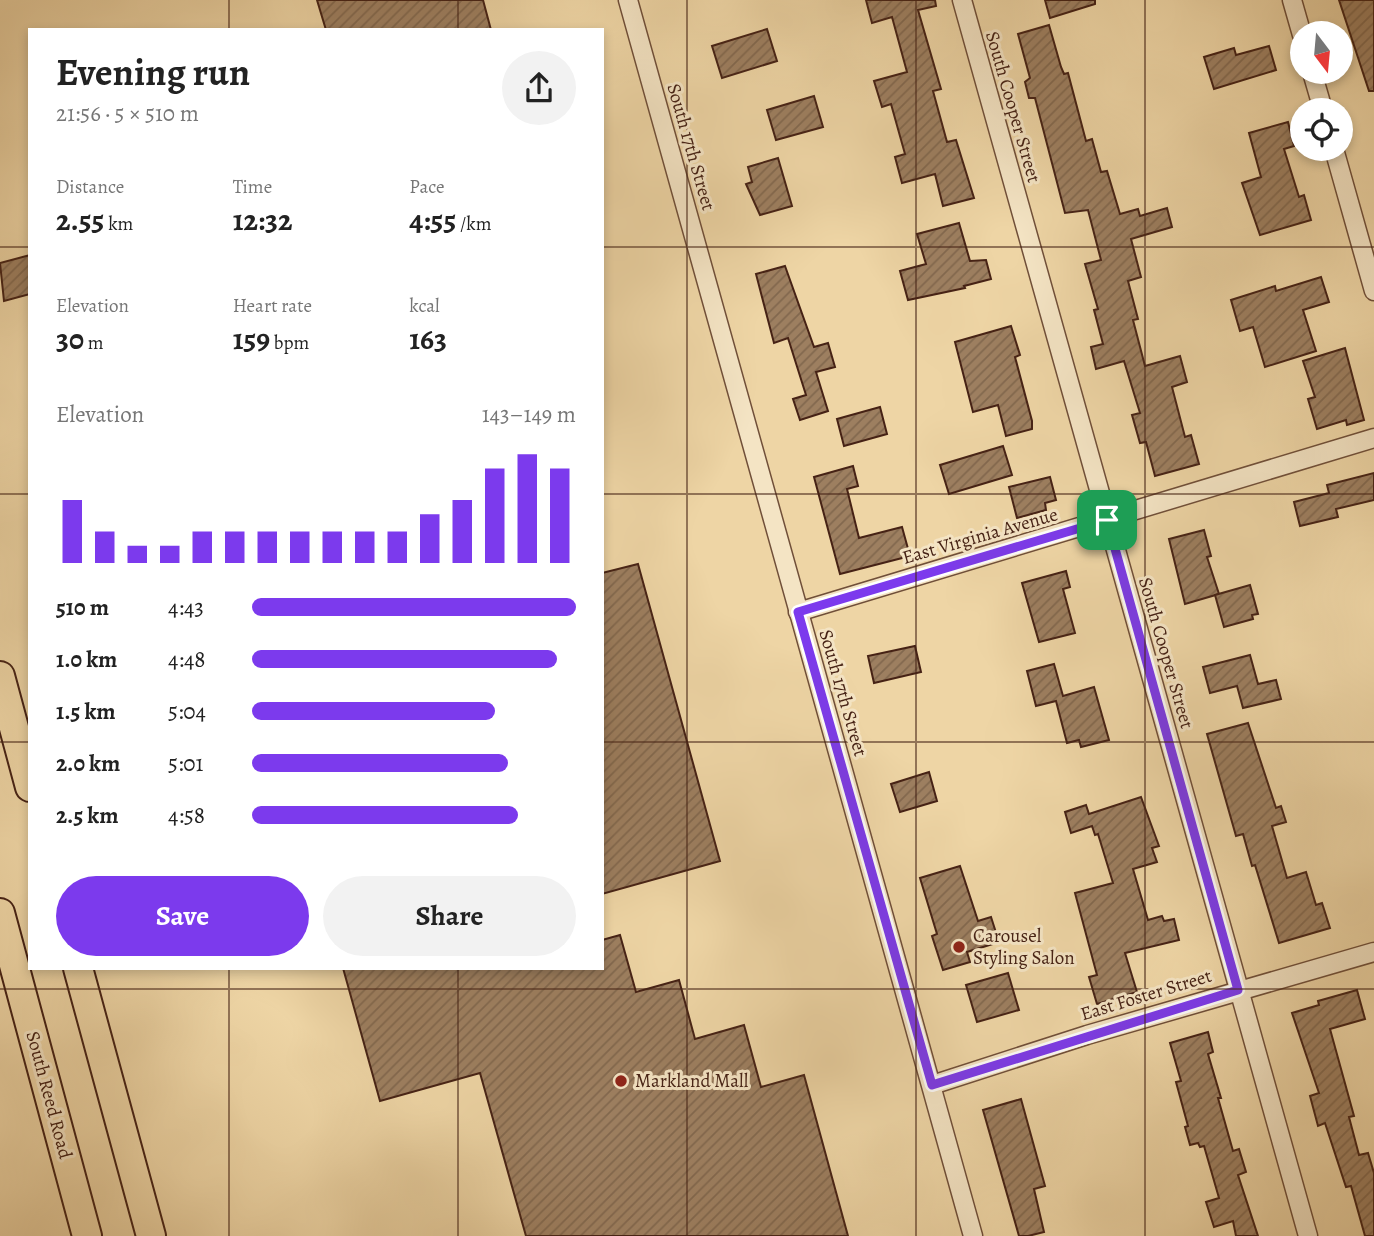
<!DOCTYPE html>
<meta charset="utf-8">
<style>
body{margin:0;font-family:Alegreya,serif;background:#f2f2f2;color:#222;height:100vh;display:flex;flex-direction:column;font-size:26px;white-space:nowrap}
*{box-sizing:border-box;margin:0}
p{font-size:23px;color:#767676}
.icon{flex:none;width:38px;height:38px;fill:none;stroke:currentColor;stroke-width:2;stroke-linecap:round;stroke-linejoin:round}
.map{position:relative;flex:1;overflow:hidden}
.panel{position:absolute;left:28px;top:28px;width:576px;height:942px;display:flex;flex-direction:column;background:#fff;border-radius:0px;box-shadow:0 4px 10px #0003}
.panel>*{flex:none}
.needle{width:46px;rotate:164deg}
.buttons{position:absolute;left:1290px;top:21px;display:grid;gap:14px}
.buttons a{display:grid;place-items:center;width:63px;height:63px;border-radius:50%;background:#fff;box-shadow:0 4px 10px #0003;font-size:35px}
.pin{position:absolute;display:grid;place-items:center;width:60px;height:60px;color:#fff;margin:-30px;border-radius:14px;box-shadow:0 4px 10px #0006}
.round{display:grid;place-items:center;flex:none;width:74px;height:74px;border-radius:37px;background:#f2f2f2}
.head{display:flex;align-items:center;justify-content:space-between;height:119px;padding:0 28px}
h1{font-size:38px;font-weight:700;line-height:52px}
.metrics{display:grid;grid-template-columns:repeat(3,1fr);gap:10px;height:119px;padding:7px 28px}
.metrics div{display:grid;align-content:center}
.metrics b{font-size:30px;font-weight:700}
.metrics small{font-size:19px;font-weight:400}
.metrics p{font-size:19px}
.chart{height:196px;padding:14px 28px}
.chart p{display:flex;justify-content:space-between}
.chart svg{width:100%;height:126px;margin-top:7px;stroke:#7c3aed;stroke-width:6}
.action{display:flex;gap:14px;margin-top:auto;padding:14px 28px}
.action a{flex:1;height:80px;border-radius:42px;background:#7c3aed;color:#fff;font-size:28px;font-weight:700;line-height:80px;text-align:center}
.action a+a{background:#f2f2f2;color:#222}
ul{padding:0 28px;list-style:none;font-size:23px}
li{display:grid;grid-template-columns:112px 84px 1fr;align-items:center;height:52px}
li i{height:18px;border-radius:9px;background:#7c3aed}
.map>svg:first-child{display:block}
.building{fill:url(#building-hatch);stroke:#462215;stroke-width:2}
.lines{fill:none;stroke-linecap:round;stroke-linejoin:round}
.street-casing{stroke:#704f39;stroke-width:21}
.primary-casing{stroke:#462215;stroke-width:32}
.street{stroke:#f4e4c4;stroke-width:18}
.primary{stroke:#eed5a5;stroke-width:28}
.route-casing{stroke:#fff;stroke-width:14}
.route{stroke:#7c3aed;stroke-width:9}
.grid{fill:none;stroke:#462215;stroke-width:2;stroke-opacity:0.55}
.poi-dot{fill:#8f2418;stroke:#f4e4c4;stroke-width:2.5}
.labels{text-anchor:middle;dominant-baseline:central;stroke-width:6;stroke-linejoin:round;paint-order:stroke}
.street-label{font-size:19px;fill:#462215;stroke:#f4e4c4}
.poi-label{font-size:19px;fill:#462215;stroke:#f4e4c4;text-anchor:start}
</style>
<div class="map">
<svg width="1374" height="1236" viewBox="0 0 1374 1236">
<defs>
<pattern id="building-hatch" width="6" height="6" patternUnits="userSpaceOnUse" patternTransform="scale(1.75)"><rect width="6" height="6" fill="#9d7f60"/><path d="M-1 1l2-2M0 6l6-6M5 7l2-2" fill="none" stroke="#82684e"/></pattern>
</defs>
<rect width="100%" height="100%" fill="#eed5a5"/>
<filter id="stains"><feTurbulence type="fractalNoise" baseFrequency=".00286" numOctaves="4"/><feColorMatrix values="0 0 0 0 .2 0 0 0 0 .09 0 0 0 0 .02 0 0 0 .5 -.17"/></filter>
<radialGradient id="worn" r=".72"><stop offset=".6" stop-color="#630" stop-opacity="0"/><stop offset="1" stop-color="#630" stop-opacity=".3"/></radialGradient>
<g class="building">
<path d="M317,0H483L491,30H326Z"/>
<path d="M866,0H935L936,6L918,10L941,89L933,91L947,142L956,140L974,198L943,206L935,174L902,183L895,157L905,154L891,104L882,107L874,81L907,72L892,17L872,23Z"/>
<path d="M1045,0H1095V4L1050,18Z"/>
<path d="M1339,0H1374V91H1369Z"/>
<path d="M1049,25L1061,67L1064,74L1068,73L1086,141L1092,139L1101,172L1107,171L1120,214L1138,209L1140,216L1167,208L1172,227L1131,239L1141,277L1128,281L1138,319L1133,320L1145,366L1180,356L1187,382L1172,387L1185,437L1191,435L1199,464L1155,476L1146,442L1140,443L1132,415L1140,413L1124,361L1096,369L1091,347L1103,344L1094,310L1098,309L1085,264L1101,260L1088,210L1065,213L1035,98H1029L1025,82L1030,78L1018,34Z"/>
<path d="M767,29L777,61L722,78L712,46Z"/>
<path d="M1269,46L1276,70L1214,89L1204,57L1234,48L1236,55Z"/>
<path d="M814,96L823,127L776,140L767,110Z"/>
<path d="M1288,122L1294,146L1284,149L1299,197L1304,195L1311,220L1260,235L1242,183L1261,177L1249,133Z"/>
<path d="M778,158L792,206L760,215L746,184L752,182L748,167Z"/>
<path d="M959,223L970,261L986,260L991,279L964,286L965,288L908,300L900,271L926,264L917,234Z"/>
<path d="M30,255V294L4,301L0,263Z"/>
<path d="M785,266L814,347L828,343L835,367L816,372L828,411L800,420L793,399L806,395L788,338L774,343L756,274Z"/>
<path d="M1321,277L1329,302L1303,310L1316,351L1265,367L1253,327L1240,331L1231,300L1275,286L1276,291Z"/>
<path d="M1011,326L1020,355L1015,357L1032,421V429L1006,436L998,405L973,412L955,342Z"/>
<path d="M1345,348L1364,420L1347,425L1346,420L1317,429L1308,399L1315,397L1303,361Z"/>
<path d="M880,407L887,434L844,446L837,419Z"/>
<path d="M1003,446L1012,475L949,494L940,465Z"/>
<path d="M853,466L858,486L847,489L859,538L902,527L910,556L840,574L814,477Z"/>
<path d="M1374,473V500L1336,509L1338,517L1300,526L1294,502L1329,493L1327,485Z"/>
<path d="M1050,477L1056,500L1045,503L1046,510L1017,518L1009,487Z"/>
<path d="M1204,530L1211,556L1207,557L1219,594L1185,604L1169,539Z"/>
<path d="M638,564L720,861L602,894V573Z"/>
<path d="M1066,571L1070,587L1063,589L1075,633L1039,642L1022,583Z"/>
<path d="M1250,585L1258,614L1252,615L1253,619L1224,627L1215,595Z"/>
<path d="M915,646L921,672L874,683L868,656Z"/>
<path d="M1250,655L1258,684L1276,680L1281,699L1243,708L1237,686L1210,693L1203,667Z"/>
<path d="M1054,664L1063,696L1094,687L1109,740L1081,747L1079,740L1067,743L1056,701L1036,706L1027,671Z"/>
<path d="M1248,723L1276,808L1281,806L1286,822L1272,826L1287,878L1306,872L1316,905L1322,903L1330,928L1279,943L1255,865L1252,866L1243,834L1236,836L1207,734Z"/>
<path d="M929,772L937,801L900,812L891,784Z"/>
<path d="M1141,797L1159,846L1152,848L1157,862L1133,869L1148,920L1162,916L1164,921L1174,919L1179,940L1125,953L1137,992L1097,1004L1089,977L1097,975L1075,893L1113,883L1098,834L1095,835L1092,826L1071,833L1065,812L1086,805L1089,814Z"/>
<path d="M960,866L978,921L991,917L999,942L967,952L970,962L943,970L932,936L937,934L920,878Z"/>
<path d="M620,935L636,992L679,980L695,1039L744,1025L761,1087L804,1075L848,1236H526L480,1073L380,1101L343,968H602V940Z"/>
<path d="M1008,973L1019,1010L977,1022L966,985Z"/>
<path d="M1357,990L1365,1019L1330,1029L1354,1116L1349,1117L1359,1155L1368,1153L1374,1173V1236H1365L1351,1186L1346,1187L1325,1123L1318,1126L1310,1096L1319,1093L1292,1013L1319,1005L1318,1001Z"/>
<path d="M1208,1032L1213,1052L1208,1054L1221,1098H1218L1233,1151L1239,1149L1246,1172L1238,1175L1258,1236H1236L1233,1221L1214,1227L1206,1202L1219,1198L1204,1146L1200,1147L1198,1143L1190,1145L1185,1127L1188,1126L1176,1082L1181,1081L1170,1043Z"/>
<path d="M1021,1099L1045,1186L1034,1189L1044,1232L1028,1236H1019L983,1110Z"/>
</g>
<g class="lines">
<g class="street-casing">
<g id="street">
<path d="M628,0L973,1236"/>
<path d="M962,0L1308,1236"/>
<path d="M1292,0L1302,35"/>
<path d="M1312,72L1323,110"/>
<path d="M1334,149L1374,291"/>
<path d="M798,612L1374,438"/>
<path d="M932,1085L1087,1035L1374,952"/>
</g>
</g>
<g class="primary-casing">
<g id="primary">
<path d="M0,676L30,787"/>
<path d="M0,913L87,1236"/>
<path d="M78,968L151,1236"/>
</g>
</g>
<use href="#street" class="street"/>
<use href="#primary" class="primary"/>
</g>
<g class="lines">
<g class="route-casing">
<path id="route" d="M1107,520L1238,990L932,1085L798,612Z"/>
</g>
<use href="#route" class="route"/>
</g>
<path class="grid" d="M229,0V30M458,0V30M687,0V1236M916,0V1236M1145,0V1236M0,247H30M602,247H1374M0,494H30M602,494H1374M0,742H30M602,742H1374M229,968V1236M458,968V1236M0,989H1374"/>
<g class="poi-dot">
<circle cx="959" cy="947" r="7"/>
<circle cx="621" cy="1081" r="7"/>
</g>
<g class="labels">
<g class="street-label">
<text transform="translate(1013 107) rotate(74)">South Cooper Street</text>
<text transform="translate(691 147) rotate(74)">South 17th Street</text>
<text transform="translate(980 536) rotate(-16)">East Virginia Avenue</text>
<text transform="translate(1166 653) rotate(74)">South Cooper Street</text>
<text transform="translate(843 693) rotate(74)">South 17th Street</text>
<text transform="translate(1146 995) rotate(-17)">East Foster Street</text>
<text transform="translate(49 1095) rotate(75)">South Reed Road</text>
</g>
<g class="poi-label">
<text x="973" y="936">Carousel<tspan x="973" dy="22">Styling Salon</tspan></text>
<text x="635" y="1081">Markland Mall</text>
</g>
</g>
<rect width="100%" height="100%" filter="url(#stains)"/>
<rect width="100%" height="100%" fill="url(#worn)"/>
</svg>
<div class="buttons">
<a><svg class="needle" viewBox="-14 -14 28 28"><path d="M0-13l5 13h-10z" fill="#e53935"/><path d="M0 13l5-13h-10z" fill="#767676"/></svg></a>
<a><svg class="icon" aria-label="locate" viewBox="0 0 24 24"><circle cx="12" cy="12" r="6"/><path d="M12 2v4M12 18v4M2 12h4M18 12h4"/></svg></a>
</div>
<div class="pin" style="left:1107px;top:520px;background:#1e9e55"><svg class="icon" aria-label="arrive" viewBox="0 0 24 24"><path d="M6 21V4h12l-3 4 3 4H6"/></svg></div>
<section class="panel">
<div class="head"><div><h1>Evening run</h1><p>21:56 · 5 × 510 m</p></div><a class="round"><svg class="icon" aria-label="share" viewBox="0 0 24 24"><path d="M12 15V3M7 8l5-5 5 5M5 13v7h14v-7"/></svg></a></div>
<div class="metrics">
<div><p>Distance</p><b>2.55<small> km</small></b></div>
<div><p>Time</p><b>12:32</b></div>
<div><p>Pace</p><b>4:55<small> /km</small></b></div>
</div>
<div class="metrics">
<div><p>Elevation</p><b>30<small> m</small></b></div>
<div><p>Heart rate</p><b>159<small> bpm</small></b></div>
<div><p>kcal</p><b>163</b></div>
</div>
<div class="chart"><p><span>Elevation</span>143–149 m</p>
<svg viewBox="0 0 160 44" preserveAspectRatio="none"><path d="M5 44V22M15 44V33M25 44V38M35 44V38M45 44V33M55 44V33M65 44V33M75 44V33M85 44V33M95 44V33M105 44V33M115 44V27M125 44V22M135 44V11M145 44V6M155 44V11"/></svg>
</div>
<ul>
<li><b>510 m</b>4:43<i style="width:100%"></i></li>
<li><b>1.0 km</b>4:48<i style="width:94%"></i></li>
<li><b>1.5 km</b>5:04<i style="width:75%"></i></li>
<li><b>2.0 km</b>5:01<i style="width:79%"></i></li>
<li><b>2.5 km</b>4:58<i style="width:82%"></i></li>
</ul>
<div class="action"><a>Save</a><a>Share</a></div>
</section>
</div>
